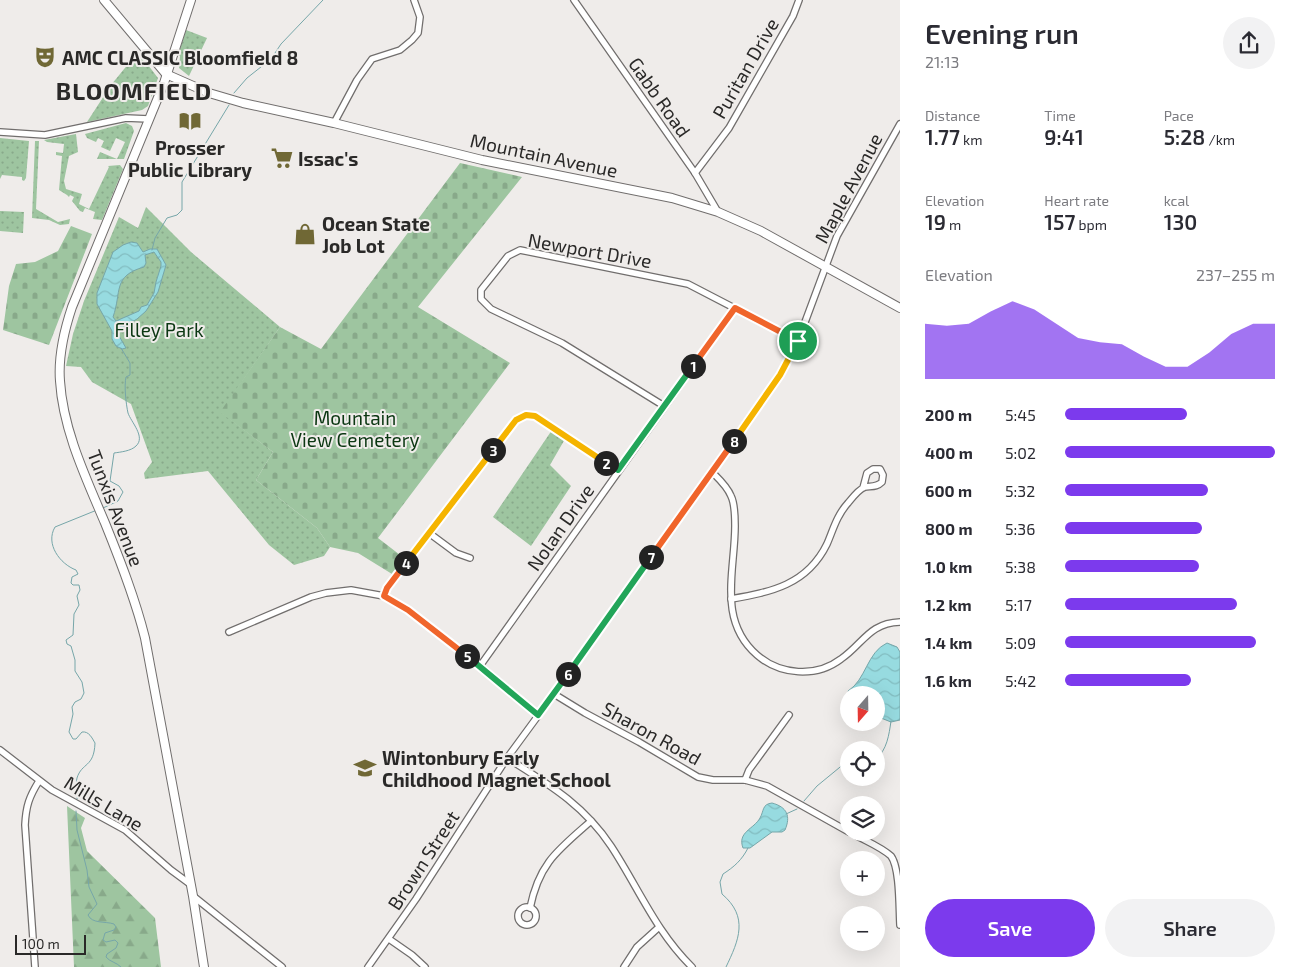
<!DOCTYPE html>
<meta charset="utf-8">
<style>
body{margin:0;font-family:"Exo 2",sans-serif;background:#f2f2f3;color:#2b2b33;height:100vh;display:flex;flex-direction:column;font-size:19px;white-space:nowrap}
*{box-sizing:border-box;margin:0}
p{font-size:16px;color:#7c7c81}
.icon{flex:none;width:28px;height:28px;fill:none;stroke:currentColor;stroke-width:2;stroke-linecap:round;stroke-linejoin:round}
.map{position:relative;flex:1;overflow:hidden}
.sheet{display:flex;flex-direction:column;background:#fff;width:400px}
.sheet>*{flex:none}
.needle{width:32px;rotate:200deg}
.buttons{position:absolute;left:840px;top:686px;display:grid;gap:10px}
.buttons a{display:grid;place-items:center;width:45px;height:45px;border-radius:50%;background:#fff;box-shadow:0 5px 20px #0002;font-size:25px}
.scale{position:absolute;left:15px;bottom:12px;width:71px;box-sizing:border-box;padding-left:5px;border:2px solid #2a2928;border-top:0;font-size:14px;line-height:18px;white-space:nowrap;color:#2a2928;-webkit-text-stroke:4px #efecea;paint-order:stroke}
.pin{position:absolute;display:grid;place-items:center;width:42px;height:42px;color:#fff;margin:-21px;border:2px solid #fff;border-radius:50%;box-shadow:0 1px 5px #0007}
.km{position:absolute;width:25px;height:25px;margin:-12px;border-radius:50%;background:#222;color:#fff;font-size:14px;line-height:25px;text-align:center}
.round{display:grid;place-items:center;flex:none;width:52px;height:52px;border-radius:26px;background:#f2f2f3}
.head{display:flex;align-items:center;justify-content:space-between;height:85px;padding:0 25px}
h1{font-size:28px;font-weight:600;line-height:38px}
.figures{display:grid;grid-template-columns:repeat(3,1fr);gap:8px;height:85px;padding:5px 25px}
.figures div{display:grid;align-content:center}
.figures b{font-size:21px;font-weight:600}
.figures small{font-size:14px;font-weight:400}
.figures p{font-size:14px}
.chart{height:140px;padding:10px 25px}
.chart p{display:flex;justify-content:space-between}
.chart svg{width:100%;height:90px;margin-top:5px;fill:#7c3aed;opacity:.7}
.cta{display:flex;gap:10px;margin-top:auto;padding:10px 25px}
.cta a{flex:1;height:58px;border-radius:30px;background:#7c3aed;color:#fff;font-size:20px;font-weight:600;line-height:58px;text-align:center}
.cta a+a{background:#f2f2f3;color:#2b2b33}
ul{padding:0 25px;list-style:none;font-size:16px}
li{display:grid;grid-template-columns:80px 60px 1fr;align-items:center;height:38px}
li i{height:12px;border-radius:6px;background:#7c3aed}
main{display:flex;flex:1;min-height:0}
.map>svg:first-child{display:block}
.grass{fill:url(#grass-dots)}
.forest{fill:url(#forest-firs)}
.cemetery{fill:url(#cemetery-stones)}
.water{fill:url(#water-waves);stroke:#76a6a9;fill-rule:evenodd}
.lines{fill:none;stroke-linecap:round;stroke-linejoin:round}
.stream{stroke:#76a6a9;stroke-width:1}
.minor-casing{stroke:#716e6d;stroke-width:8}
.major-casing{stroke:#716e6d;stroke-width:10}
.minor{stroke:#fff;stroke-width:5.5}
.major{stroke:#fff;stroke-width:8}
.split-1-casing{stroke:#fff;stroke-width:10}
.split-2-casing{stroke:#fff;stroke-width:10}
.split-3-casing{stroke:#fff;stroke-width:10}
.split-4-casing{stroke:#fff;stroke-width:10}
.split-5-casing{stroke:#fff;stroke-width:10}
.split-6-casing{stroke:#fff;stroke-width:10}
.split-7-casing{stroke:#fff;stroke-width:10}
.split-8-casing{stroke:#fff;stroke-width:10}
.split-9-casing{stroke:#fff;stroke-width:10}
.split-1{stroke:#f0652b;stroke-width:6}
.split-2{stroke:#22a559;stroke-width:6}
.split-3{stroke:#f5b400;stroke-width:6}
.split-4{stroke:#f5b400;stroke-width:6}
.split-5{stroke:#f0652b;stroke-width:6}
.split-6{stroke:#22a559;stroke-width:6}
.split-7{stroke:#22a559;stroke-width:6}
.split-8{stroke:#f0652b;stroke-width:6}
.split-9{stroke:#f5b400;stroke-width:6}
.labels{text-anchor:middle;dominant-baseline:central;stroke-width:4;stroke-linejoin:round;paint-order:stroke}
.poi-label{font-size:19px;font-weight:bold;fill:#2a2928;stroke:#efecea;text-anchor:start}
.street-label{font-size:19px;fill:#2a2928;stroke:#efecea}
.park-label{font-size:19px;fill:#0b3712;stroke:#efecea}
.district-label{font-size:24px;font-weight:bold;letter-spacing:1px;fill:#2a2928;stroke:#efecea}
</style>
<main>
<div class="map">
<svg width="900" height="967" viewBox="0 0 900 967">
<defs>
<pattern id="grass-dots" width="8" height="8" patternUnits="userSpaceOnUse" patternTransform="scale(1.25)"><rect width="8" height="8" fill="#9ec5a0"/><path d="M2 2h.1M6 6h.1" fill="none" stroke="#88a98a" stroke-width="1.8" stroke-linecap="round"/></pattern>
<pattern id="forest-firs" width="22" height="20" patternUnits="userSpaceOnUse" patternTransform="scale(1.25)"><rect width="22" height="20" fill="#9ec5a0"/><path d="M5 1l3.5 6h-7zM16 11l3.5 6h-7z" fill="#88a98a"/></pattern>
<pattern id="cemetery-stones" width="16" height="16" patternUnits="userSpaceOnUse" patternTransform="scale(1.25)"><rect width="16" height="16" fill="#9ec5a0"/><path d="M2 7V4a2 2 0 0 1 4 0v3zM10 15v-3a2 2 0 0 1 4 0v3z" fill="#88a98a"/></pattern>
<pattern id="water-waves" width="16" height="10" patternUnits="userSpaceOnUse" patternTransform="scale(1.25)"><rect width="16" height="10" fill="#97dbe0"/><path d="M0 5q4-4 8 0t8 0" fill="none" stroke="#82bcc0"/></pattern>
</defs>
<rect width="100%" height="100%" fill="#efecea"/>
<g class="grass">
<path d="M186,30L207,38L189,76L179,68L180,56L178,55Z"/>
<path d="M138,52L158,78L148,106L142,110L87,122L111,85Z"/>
<path d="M126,123L132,126L134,131L124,159H97L100,152L117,159L125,142L116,138L110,151L101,147L104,141L98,138L96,142L87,138L85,134Z"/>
<path d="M76,134L78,152L69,156L64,181L66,189L82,194L79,204L89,209L109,167L108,166L120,165L123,169L102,220L93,219L95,212L85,208L83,212L80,211L72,201L74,197L70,195L69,197L67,195L59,190L62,156L56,155V152L63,153L64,144L47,142L44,140Z"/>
<path d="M0,138L29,141L26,178L24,181L22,180V177L2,175L0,179Z"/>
<path d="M35,141H39L36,209L58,222L70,219L69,224L60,225L49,220L32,218Z"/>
<path d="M146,207L191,252L280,327L221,412L273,452L256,480L317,528L330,547L324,556L294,565L269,545L208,471L145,479L144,473L152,462L131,404L92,382L81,367L66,366L73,334L84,301L119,217L138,228Z"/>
<path d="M0,211L24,212L23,233L0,231Z"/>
<path d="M552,430L565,439L550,465L571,486L531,546L493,517Z"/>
</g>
<path class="forest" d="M67,806L85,818L81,828L87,851L155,918L161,967H74Z"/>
<g class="cemetery">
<path d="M460,163L522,177L418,307L510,363L378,538L404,558L392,574L358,553L330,547L317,528L256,480L273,452L220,412L280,327L321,349Z"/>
<path d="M71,226L92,234L49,345L3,330L9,286L16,264L35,262L58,251Z"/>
</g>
<g class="water">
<path d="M131,242L137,243L143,252L150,249H157L166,265L158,292L146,311L137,319L118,330L119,336L126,348L122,349L116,346L112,339V331L97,304V293L113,252L123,245ZM154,252L161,262V266L156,282L154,293L147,305L141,307L139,311L116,321L113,317C122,292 112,276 144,267L146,263L145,255Z"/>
<path d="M887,643L897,647L900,652V720L891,722L876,716V695H850L848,691C866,680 867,652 887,643Z"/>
<path d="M772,803C787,807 791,816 785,830L782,832H772L750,848H743C737,832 754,829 760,818C764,811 762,804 772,803Z"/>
</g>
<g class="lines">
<g class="stream">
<path d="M234,93L247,78L271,59L281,44L323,0"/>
<path d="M152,250L155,238L167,218L177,215L182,210V182L229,105"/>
<path d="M103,508L118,501L123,492L119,486L110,481L114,453C121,452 131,451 136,446C146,437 131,422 128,413C126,404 124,386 126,377L130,375V363L121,348"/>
<path d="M876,759C887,750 889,735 891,721"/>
<path d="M77,799C79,792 75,785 77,778C82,762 94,768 95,743C92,738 89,731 82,732L76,739H73L69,732L73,714L72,707L75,702L81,699L84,693L82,682L75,671V660L71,646L67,644L66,640L73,635L74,614L79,605L77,596L80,590L79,585H73L71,583L72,577L78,574L76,570C60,564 45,544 55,527L97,510"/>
<path d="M804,801L817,786L845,763L849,764"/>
<path d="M76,811L77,830L87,870L89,887L97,904L88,915C92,924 105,921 114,924L116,927L114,930L105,933L103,940L106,942L115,940L118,943L116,948L107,954L106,957C110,962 116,962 121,967"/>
<path d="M786,814L797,809"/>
<path d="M726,967C739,940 749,917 722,894L720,882L723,874C734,867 742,860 748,848"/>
</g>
<g class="minor-casing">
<g id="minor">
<path d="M574,0L695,173L718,212"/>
<path d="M334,123L357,80L372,59L400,50L412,40L418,33L420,17L414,0"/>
<path d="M0,132L45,135L126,118L149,119"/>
<path d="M695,173L729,128L793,16L799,0"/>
<path d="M664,406L562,343L491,309L481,299V290L508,256L520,250L688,284L798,341"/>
<path d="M712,472C719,479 727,486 731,496C735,504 735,516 735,526C735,571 717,620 757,655C780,675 816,678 841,659C863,644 869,623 900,622"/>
<path d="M429,533L456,553L470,558"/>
<path d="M384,596L387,589L404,565L516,420L526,415L535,416L618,471"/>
<path d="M731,599C771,592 807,585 827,544C833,530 837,515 848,503C852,498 859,489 865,487C872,486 877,487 882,482L883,475L880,469H873L867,473L863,488"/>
<path d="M229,632L311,597L326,593L351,590L384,596L408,610L480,666L538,715"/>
<path d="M480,666L735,308"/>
<path d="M554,694L585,713L639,742L698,777L713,780H745L767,786L849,832"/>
<path d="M0,750L52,790L125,830L171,870L190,884"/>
<path d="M507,758C548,784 583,804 611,846C638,887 656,932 692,967"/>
<path d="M745,780L749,770L789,715"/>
<path d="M850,832C863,840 880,846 891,856C900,868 899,908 900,925"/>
<path d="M193,896L282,967"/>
<circle cx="527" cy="916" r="9"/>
<path d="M530,908C539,863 558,850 591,821"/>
<path d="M389,939L412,955L425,967"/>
<path d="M35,967L25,825C26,806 29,797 39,781"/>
<path d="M368,967L416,899L507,758L554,694L780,375L798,341L837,236L900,124"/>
<path d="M624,967L637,947L658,928"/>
</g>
</g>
<g class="major-casing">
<g id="major">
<path d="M104,0L166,74L209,93L243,103L334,123L482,160L672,198L718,212L761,231L900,308"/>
<path d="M191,0L164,83L72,307C64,331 58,356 60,381C63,430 86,478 105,523C120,560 135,598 145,638L193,896L204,967"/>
</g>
</g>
<use href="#minor" class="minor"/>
<use href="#major" class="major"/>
</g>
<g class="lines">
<g class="split-1-casing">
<path id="split-1" d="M693,366L735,308L798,341"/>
</g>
<g class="split-2-casing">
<path id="split-2" d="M606,463L618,470L693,366"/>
</g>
<g class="split-3-casing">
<path id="split-3" d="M493,450L516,420L526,415L535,416L606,463"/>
</g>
<g class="split-4-casing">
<path id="split-4" d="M406,563L493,450"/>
</g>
<g class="split-5-casing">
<path id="split-5" d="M406,563L387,588L384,596L408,610L467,656"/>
</g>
<g class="split-6-casing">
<path id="split-6" d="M467,656L538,715L568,674"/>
</g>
<g class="split-7-casing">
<path id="split-7" d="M568,674L651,557"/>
</g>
<g class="split-8-casing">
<path id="split-8" d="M651,557L734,441"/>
</g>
<g class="split-9-casing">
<path id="split-9" d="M734,441L780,375L798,341"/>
</g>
<use href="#split-1" class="split-1"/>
<use href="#split-2" class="split-2"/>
<use href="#split-3" class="split-3"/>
<use href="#split-4" class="split-4"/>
<use href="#split-5" class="split-5"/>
<use href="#split-6" class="split-6"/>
<use href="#split-7" class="split-7"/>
<use href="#split-8" class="split-8"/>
<use href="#split-9" class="split-9"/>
</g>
<defs>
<g id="theatre-bare" transform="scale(1.725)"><path d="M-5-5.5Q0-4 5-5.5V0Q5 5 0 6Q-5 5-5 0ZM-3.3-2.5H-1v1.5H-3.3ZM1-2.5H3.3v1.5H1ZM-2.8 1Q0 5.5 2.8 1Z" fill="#706835" stroke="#efecea" stroke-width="2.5" paint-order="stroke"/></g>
<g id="library-bare" transform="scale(1.725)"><path d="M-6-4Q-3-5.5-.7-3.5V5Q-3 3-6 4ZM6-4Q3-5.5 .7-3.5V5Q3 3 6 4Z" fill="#706835" stroke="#efecea" stroke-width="2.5" paint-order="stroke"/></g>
<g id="supermarket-bare" transform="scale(1.725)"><path d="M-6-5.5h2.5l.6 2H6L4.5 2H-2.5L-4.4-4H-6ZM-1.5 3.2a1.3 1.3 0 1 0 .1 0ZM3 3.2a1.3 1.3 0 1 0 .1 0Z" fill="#706835" stroke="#efecea" stroke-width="2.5" paint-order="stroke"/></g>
<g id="shop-bare" transform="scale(1.725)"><path d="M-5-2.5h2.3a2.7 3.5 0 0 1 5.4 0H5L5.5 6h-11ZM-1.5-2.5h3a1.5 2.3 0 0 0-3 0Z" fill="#706835" stroke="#efecea" stroke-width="2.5" paint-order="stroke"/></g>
<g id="school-bare" transform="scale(1.725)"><path d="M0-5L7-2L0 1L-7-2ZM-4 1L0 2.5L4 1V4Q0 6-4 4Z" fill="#706835" stroke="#efecea" stroke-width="2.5" paint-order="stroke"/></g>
</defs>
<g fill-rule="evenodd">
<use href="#theatre-bare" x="45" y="57"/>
<use href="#library-bare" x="190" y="121"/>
<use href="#supermarket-bare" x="282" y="158"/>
<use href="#shop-bare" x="305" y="234"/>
<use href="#school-bare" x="365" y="768"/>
</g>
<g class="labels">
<g class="poi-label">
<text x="62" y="57">AMC CLASSIC Bloomfield 8</text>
<text x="190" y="147" text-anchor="middle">Prosser<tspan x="190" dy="22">Public Library</tspan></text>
<text x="298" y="158">Issac's</text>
<text x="322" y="223">Ocean State<tspan x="322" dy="22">Job Lot</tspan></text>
<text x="382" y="757">Wintonbury Early<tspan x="382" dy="22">Childhood Magnet School</tspan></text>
</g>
<g class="street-label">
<text transform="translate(745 68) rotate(-60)">Puritan Drive</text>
<text transform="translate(660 97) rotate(55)">Gabb Road</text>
<text transform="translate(544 155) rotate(12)">Mountain Avenue</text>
<text transform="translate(848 188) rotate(-62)">Maple Avenue</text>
<text transform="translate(590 250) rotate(10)">Newport Drive</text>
<text transform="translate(116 508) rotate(69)">Tunxis Avenue</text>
<text transform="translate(560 527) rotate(-55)">Nolan Drive</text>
<text transform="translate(652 733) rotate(29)">Sharon Road</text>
<text transform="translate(104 803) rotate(31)">Mills Lane</text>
<text transform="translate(423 860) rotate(-57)">Brown Street</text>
</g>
<g class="park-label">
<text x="159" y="329">Filley Park</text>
<text x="355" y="417">Mountain<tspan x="355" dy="22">View Cemetery</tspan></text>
</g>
<g class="district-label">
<text x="134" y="90">BLOOMFIELD</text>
</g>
</g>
</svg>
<div class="buttons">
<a><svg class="needle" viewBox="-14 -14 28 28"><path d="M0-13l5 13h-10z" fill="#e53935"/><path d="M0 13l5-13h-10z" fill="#7c7c81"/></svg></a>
<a><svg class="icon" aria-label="locate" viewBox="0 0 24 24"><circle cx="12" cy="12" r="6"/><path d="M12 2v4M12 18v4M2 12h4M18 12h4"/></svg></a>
<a><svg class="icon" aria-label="layers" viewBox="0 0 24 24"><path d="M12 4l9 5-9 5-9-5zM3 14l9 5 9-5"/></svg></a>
<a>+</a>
<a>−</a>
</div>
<div class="scale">100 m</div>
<div class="pin" style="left:798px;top:341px;background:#1e9e55"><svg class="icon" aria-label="arrive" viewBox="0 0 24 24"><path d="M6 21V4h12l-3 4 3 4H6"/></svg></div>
<b class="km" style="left:693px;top:366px">1</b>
<b class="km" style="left:606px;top:463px">2</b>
<b class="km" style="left:493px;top:450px">3</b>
<b class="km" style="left:406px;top:563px">4</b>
<b class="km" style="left:467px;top:656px">5</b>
<b class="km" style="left:568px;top:674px">6</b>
<b class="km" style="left:651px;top:557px">7</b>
<b class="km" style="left:734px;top:441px">8</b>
</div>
<section class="sheet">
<div class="head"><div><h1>Evening run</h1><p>21:13</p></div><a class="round"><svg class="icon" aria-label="share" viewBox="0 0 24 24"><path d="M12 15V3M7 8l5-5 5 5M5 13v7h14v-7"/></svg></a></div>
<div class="figures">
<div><p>Distance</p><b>1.77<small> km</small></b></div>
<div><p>Time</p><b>9:41</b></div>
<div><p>Pace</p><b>5:28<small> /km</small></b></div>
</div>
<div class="figures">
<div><p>Elevation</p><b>19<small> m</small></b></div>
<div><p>Heart rate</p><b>157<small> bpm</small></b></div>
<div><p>kcal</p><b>130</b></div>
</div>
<div class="chart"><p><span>Elevation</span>237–255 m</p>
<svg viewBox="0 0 160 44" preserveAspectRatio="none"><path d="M0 44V17L10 18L20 17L30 11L40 6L50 10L60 17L70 24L80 26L90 27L100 33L110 38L120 38L130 31L140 22L150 17L160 17V44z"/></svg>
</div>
<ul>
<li><b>200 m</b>5:45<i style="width:58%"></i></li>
<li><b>400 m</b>5:02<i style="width:100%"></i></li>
<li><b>600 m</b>5:32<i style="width:68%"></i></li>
<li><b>800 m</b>5:36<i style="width:65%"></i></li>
<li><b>1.0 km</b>5:38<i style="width:64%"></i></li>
<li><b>1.2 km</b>5:17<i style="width:82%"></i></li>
<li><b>1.4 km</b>5:09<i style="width:91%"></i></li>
<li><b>1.6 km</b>5:42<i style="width:60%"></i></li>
</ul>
<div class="cta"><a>Save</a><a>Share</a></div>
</section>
</main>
